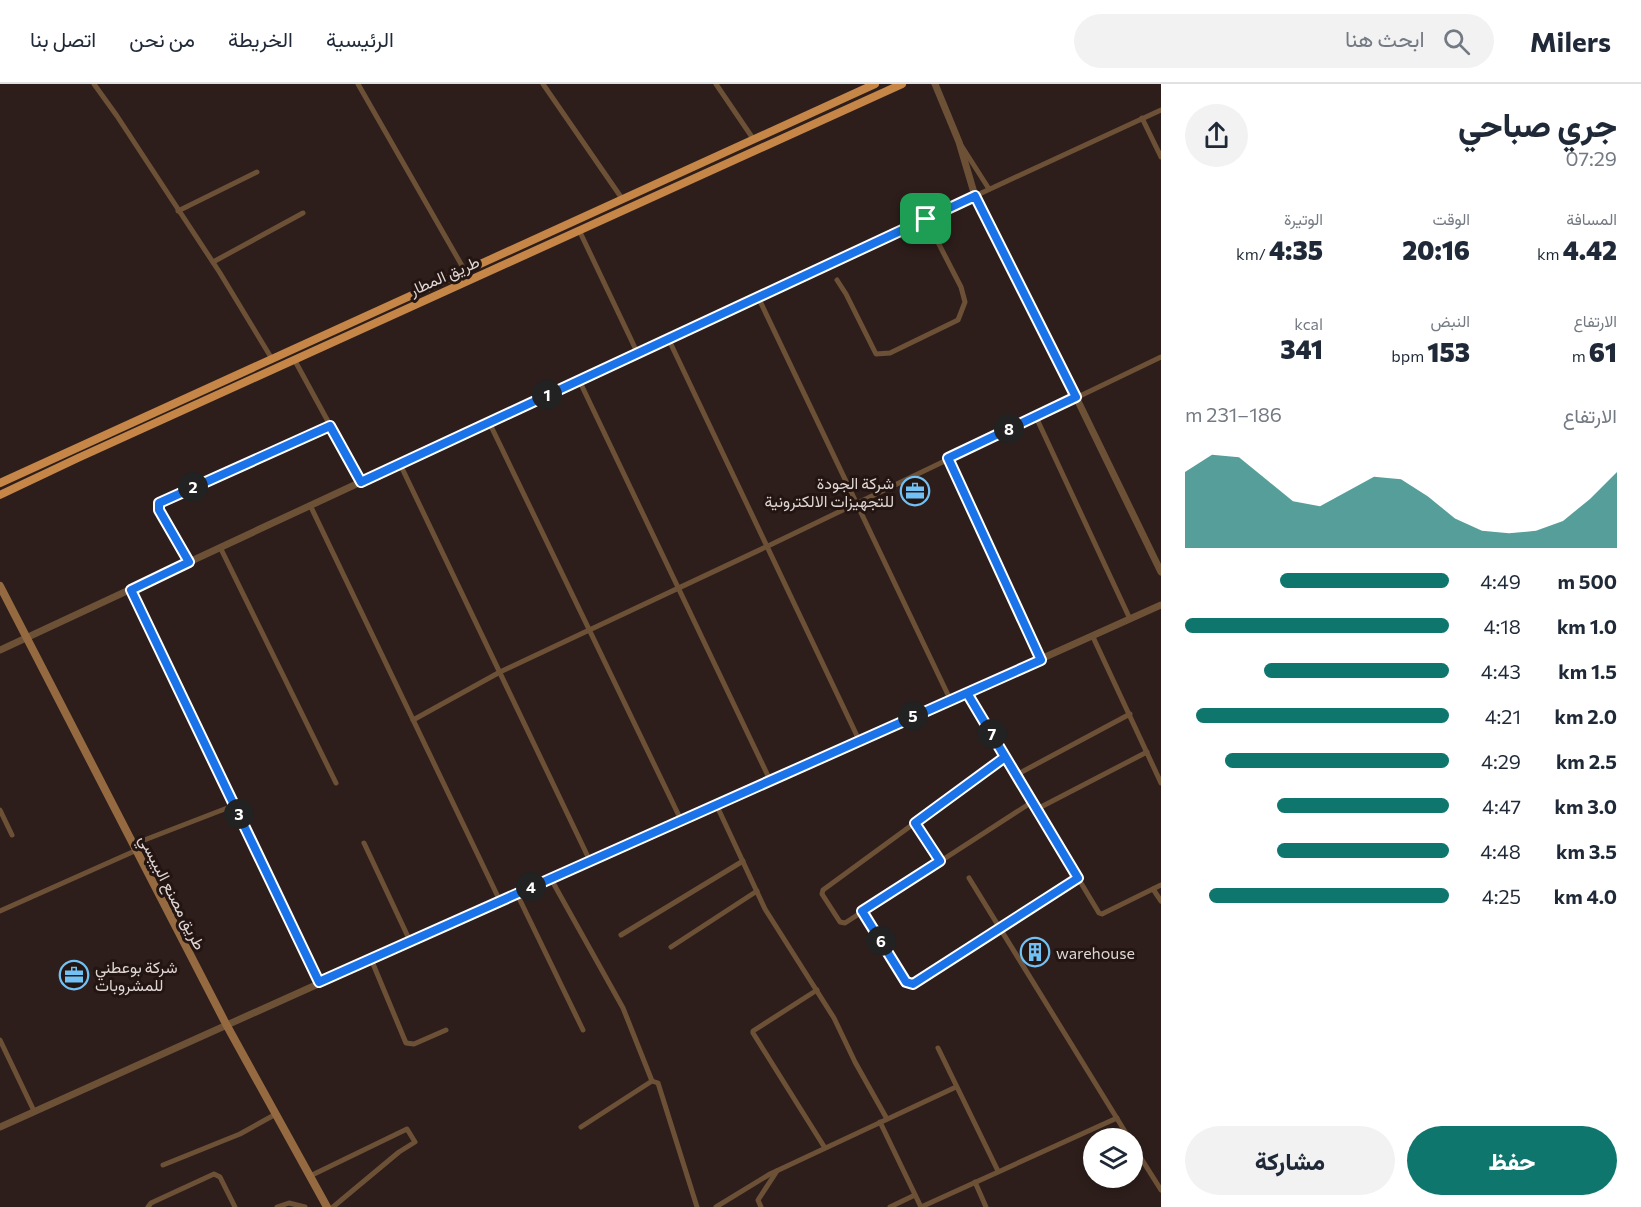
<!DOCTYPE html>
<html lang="ar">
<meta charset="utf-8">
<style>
body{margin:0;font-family:Commissioner,Vazirmatn,sans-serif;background:#f2f2f3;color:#1f2937;direction:rtl;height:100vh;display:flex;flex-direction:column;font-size:22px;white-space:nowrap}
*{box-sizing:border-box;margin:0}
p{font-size:20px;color:#747a83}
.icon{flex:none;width:33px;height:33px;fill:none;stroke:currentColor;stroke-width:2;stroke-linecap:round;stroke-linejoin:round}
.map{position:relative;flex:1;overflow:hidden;direction:ltr}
.panel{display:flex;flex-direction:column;background:#fff;width:480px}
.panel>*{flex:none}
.controls{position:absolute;left:1083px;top:1044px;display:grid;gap:12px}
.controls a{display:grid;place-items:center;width:60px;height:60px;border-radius:50%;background:#fff;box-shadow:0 3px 9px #0003;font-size:30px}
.pin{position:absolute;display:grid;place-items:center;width:51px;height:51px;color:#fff;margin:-26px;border-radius:12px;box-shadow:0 3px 9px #0006}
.km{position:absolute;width:30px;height:30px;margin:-15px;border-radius:50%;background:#222;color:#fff;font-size:16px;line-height:30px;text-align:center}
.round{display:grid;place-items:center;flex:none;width:63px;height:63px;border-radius:32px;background:#f2f2f3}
.summary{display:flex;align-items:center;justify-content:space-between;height:102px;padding:0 24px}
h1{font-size:33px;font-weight:800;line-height:45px}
.stats{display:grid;grid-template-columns:repeat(3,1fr);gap:9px;height:102px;padding:6px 24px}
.stats div{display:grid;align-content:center}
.stats b{font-size:26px;font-weight:800}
.stats small{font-size:16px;font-weight:400}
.stats p{font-size:16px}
.chart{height:168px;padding:12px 24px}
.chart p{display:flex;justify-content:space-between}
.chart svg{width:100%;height:108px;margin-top:6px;fill:#0f766e;opacity:.7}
.action{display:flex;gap:12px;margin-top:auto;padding:12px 24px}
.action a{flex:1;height:69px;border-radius:36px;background:#0f766e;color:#fff;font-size:24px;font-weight:800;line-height:69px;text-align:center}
.action a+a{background:#f2f2f3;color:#1f2937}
ul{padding:0 24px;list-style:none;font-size:20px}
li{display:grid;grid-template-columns:96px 72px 1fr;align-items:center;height:45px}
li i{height:15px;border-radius:8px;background:#0f766e}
header{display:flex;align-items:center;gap:36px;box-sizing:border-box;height:84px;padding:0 30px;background:#fff;border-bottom:2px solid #e0e1e3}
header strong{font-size:28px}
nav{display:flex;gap:33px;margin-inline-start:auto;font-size:21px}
.search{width:420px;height:54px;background:#f2f2f3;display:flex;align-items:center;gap:15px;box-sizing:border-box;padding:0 21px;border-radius:33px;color:#747a83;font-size:22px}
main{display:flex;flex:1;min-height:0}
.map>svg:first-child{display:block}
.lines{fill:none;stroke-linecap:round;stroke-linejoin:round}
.minor{stroke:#6d5137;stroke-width:5}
.tertiary{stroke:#6d5137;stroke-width:7}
.secondary{stroke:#966a40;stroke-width:8}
.trunk{stroke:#c68648;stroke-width:8}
.route-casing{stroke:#fff;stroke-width:12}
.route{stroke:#1a73e8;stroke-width:8}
.labels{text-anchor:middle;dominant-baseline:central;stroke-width:6;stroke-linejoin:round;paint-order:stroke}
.street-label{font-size:16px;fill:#dfd5d3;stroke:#231512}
.poi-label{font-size:16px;fill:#dfd5d3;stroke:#231512;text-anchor:start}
</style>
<header>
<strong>Milers</strong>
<div class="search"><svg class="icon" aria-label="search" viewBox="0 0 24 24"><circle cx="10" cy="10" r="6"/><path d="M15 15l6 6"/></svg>ابحث هنا</div>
<nav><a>الرئيسية</a><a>الخريطة</a><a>من نحن</a><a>اتصل بنا</a></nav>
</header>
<main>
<section class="panel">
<div class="summary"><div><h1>جري صباحي</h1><p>07:29</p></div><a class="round"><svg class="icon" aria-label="share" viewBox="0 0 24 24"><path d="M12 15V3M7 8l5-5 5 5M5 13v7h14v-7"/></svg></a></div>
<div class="stats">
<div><p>المسافة</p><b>4.42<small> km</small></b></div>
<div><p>الوقت</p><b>20:16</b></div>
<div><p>الوتيرة</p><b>4:35<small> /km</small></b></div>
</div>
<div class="stats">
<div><p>الارتفاع</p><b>61<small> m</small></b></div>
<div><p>النبض</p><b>153<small> bpm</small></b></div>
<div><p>kcal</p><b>341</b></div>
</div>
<div class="chart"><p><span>الارتفاع</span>186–231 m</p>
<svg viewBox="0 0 160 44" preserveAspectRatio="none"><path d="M0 44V13L10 6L20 7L30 16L40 25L50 27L60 21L70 15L80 16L90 23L100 32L110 37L120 38L130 37L140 33L150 24L160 13V44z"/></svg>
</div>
<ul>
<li><b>500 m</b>4:49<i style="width:64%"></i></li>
<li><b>1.0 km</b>4:18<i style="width:100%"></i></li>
<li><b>1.5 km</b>4:43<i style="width:70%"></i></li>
<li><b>2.0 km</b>4:21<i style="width:96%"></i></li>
<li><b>2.5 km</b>4:29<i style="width:85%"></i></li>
<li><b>3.0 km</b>4:47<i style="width:65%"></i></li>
<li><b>3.5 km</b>4:48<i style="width:65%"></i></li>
<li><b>4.0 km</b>4:25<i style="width:91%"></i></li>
</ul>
<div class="action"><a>حفظ</a><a>مشاركة</a></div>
</section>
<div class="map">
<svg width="1161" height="1123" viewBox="0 0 1161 1123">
<rect width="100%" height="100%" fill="#2d1e1b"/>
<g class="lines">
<g class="minor">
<path d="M94,0L117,32L220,189L272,275"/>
<path d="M358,0L465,187"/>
<path d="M543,0L623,116"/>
<path d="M716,0L754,56"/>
<path d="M1142,34L1161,73"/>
<path d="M961,61L989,105"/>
<path d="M975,112L1161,26"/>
<path d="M178,127L257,88"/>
<path d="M579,146L637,268"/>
<path d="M213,178L303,129"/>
<path d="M837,196L846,210L876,270L890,269L958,236L965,218L961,203L926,135"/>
<path d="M758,213L950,615"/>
<path d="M668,254L859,656"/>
<path d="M294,275L361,398"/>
<path d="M579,296L770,696"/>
<path d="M1036,333L1130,535"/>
<path d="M489,338L681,736"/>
<path d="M948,374L1041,576"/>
<path d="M400,380L590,777"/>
<path d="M310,421L500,817"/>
<path d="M220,463L336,699"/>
<path d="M189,478L158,424L159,419L330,342"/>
<path d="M131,505L319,898"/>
<path d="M1093,553L1161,699"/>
<path d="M967,609L1099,829L1102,830L1161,801"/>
<path d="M413,636L500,588L768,462L1161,273"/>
<path d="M1005,673L823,806L822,810L840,838L845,839L1032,718"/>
<path d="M1016,691L1130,630"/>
<path d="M716,720L765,825L834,934L855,978L887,1035"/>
<path d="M1037,725L1147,668"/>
<path d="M0,726L12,751"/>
<path d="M915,739L940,777"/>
<path d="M364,759L410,857"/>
<path d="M134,760L235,721"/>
<path d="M969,794L1129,1054"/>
<path d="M551,795L623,924L652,997L581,1043"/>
<path d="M1153,805L1161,817"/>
<path d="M517,810L583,946"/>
<path d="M0,827L137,766"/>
<path d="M862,827L906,898L913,900L1078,794"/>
<path d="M621,851L743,777"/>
<path d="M671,863L757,807"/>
<path d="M371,875L406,959L414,960L446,946"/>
<path d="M817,906L753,947V949L825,1064"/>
<path d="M0,956L34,1027"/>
<path d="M938,964L998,1087"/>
<path d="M652,997L658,999L697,1123"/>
<path d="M880,1038L921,1123"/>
<path d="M1132,1060L1161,1106"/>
<path d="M163,1081L240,1050L276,1030"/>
<path d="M310,1092L407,1045L415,1058L399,1068L333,1123"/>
<path d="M975,1098L986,1123"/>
<path d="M148,1123L151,1119L214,1090L220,1093L235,1123"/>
<path d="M277,1123L289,1119L305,1123"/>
<path d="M716,1123L770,1090L956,1003"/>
<path d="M761,1123L758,1116L777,1087"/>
<path d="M890,1123L915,1111"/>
<path d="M921,1123L1117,1034"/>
</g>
<g class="tertiary">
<path d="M935,0L959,58L975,112L1076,313L1161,488"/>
<path d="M0,566L975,112"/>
<path d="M0,1043L1161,521"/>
</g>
<path class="secondary" d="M0,502L226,940L327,1123"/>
<g class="trunk">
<path d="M0,399L875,0"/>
<path d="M0,411L78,374L902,0"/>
</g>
</g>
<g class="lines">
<g class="route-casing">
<path id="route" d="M926,135L361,398L330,342L159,419V426L189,478L131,506L319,898L967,609L1005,673L915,739L940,777L862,827L906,898L913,900L1078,794L967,609L1041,576L948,374L1076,313L975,112L926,135"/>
</g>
<use href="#route" class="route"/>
</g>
<defs>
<g id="office-ring" transform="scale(1.5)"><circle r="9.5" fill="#231512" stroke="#72c1f5" stroke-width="1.5"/><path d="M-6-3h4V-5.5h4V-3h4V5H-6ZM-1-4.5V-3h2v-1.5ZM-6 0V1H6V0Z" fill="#72c1f5"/></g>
<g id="building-ring" transform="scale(1.5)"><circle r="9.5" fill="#231512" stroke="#72c1f5" stroke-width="1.5"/><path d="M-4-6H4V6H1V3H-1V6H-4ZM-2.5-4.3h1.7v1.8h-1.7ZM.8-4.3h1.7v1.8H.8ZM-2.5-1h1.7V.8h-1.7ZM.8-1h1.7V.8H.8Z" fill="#72c1f5"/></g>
</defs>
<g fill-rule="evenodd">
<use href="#office-ring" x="915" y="407"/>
<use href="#building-ring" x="1035" y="868"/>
<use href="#office-ring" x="74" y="891"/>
</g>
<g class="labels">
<g class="street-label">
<text transform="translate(444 191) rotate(-24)">طريق المطار</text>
<text transform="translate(173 808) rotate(63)">طريق مصنع البيبسي</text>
</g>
<g class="poi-label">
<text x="894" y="398" text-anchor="end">شركة الجودة<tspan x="894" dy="18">للتجهيزات الالكترونية</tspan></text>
<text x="1056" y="868">warehouse</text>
<text x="95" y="882">شركة بوعطني<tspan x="95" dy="18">للمشروبات</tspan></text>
</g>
</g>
</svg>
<div class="controls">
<a><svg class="icon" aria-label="layers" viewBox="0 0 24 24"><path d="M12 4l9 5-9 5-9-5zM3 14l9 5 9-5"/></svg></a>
</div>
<div class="pin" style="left:926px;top:135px;background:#1e9e55"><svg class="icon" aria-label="arrive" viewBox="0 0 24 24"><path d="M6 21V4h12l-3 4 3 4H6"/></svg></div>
<b class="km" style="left:547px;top:311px">1</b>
<b class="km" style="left:193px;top:403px">2</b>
<b class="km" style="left:239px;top:730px">3</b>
<b class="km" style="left:531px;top:803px">4</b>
<b class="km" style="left:913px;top:632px">5</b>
<b class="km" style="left:881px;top:857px">6</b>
<b class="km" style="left:992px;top:650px">7</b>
<b class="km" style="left:1009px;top:345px">8</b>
</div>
</main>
